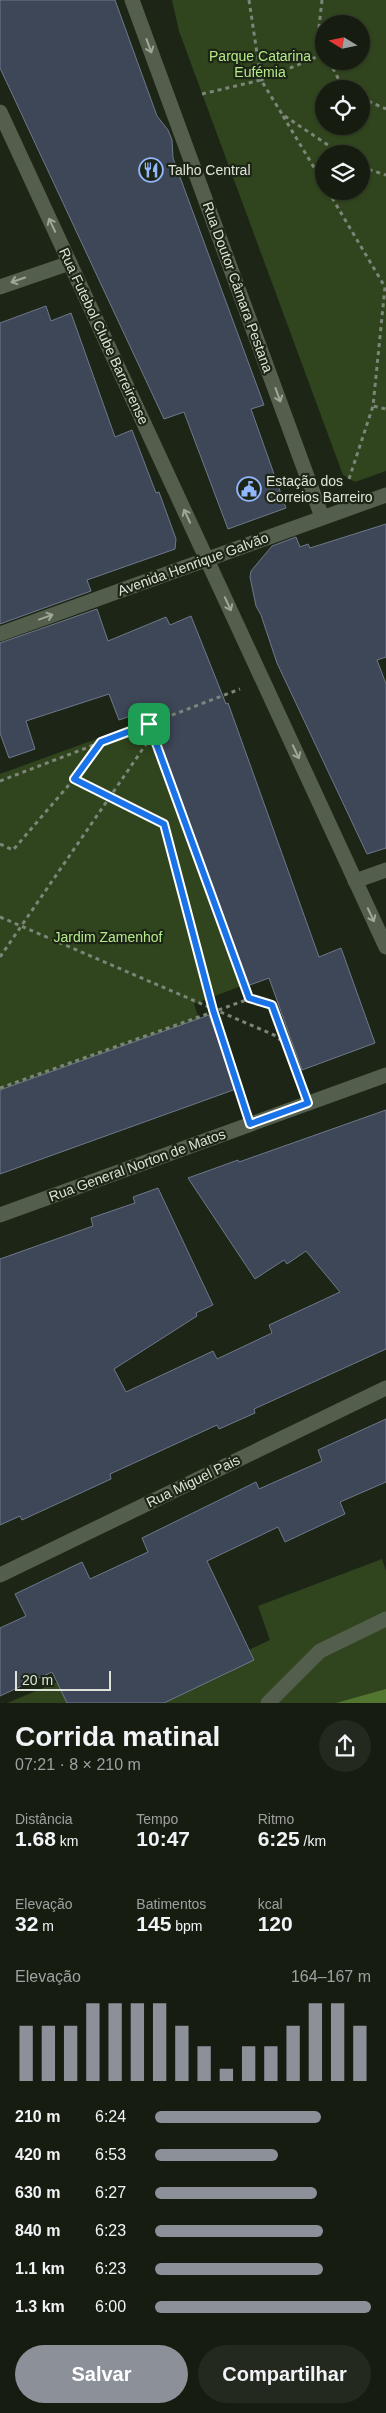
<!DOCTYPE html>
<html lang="pt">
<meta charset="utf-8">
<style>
body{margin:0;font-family:Helvetica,sans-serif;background:#23291e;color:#f1f3f6;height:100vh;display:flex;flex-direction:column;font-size:19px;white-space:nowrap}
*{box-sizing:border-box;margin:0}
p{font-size:16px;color:#9ea19f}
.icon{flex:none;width:28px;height:28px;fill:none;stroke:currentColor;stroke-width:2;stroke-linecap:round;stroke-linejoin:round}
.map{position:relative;height:1703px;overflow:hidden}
.sheet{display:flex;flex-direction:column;background:#161c10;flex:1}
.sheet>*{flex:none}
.needle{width:32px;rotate:280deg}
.tools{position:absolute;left:315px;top:15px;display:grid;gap:10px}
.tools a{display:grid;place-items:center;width:55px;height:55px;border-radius:50%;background:#161c10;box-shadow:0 1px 4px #0004,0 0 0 1px #353a30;font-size:25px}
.scale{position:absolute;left:15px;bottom:12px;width:96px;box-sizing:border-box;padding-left:5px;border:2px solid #dde3d9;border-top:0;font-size:14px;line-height:18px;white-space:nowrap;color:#dde3d9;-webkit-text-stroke:4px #1d2616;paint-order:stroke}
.pin{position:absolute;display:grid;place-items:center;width:42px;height:42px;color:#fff;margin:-21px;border-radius:10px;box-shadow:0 2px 8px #0006}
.round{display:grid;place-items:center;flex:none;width:52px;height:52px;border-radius:26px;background:#23291e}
.headline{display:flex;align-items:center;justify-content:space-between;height:85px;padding:0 15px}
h1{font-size:28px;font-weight:800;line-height:38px}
.stats{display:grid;grid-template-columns:repeat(3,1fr);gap:8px;height:85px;padding:5px 15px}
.stats div{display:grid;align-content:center}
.stats b{font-size:21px;font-weight:800}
.stats small{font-size:14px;font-weight:400}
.stats p{font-size:14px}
.chart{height:140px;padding:10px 15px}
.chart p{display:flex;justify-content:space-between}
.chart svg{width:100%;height:90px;margin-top:5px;stroke:#8c9099;stroke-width:6}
.button{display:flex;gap:10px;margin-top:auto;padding:10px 15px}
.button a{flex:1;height:58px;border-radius:30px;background:#8c9099;color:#fff;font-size:20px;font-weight:800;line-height:58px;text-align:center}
.button a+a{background:#23291e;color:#f1f3f6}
ul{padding:0 15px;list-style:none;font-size:16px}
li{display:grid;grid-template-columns:80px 60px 1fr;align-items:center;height:38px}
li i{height:12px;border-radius:6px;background:#8c9099}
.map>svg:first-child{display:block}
.green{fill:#30451d;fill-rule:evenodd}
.water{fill:#527530}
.building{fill:#3e4758;stroke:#6e788a}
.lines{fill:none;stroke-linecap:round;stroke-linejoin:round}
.path{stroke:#7d8578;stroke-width:3;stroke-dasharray:4 4;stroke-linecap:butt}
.street{stroke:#545e4c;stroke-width:15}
.secondary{stroke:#545e4c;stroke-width:15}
.oneway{stroke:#9fa79a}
.route-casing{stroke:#fff;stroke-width:10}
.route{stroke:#1a73e8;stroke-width:6}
.labels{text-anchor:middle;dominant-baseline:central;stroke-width:4.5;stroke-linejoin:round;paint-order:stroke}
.park-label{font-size:14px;fill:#b5e989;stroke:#1d2616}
.poi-label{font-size:14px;fill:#dde3d9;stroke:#1d2616;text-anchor:start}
.street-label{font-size:14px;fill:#dde3d9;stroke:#1d2616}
</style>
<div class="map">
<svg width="386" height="1703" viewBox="0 0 386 1703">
<rect width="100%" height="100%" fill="#1d2616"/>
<g class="green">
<path d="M172,0H386V471L355,482L343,475L179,31ZM324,24H361V61H324ZM324,89H361V126H324ZM324,154H361V191H324Z"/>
<path d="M146,721L241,986L194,1004L199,1019L0,1090V774Z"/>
<path d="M382,1559L386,1571V1703H136L270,1640L258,1606Z"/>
<path d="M60,1681L71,1703H7Z"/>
</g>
<path class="water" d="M386,1689V1703H336Z"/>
<g class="building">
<path d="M0,0H115L157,116L168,130L172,140L173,158L264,405L251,409L286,508L228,529L184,412L164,419L0,68Z"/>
<path d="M46,306L51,321L71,313L115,437L132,430L156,493L159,492L176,539L175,549L87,580L91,591L0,624V323Z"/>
<path d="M386,524V657L377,660L386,684V848L367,854L277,663L261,615L256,606L250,577L251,571L272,546L296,537L300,547L308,544L310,548Z"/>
<path d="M97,609L108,641L166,617L170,625L191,616L226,704L228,703L319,957L341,948L375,1043L302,1070L269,978L247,986L148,710L119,720L109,694L26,721L35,749L9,758L0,733V643Z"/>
<path d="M209,1015L236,1089L0,1174V1090Z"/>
<path d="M386,1110V1349L254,1409L255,1413L219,1429L217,1425L110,1474L111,1479L22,1520L20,1516L0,1525V1259L93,1226L91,1218L135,1203L133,1197L158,1188L213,1305L196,1313L197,1316L114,1369L126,1392L213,1351L217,1359L272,1333L269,1325L340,1292L306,1251L287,1264L284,1260L255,1279L188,1178L238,1160L239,1162Z"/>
<path d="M386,1419V1482L340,1502L345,1514L285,1542L278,1527L207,1561L254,1660L164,1703H67L52,1672L0,1696V1628L26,1616L15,1594L82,1562L90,1579L148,1552L142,1538L256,1482L259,1489L322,1461L318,1450Z"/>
</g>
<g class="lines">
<g class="path">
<path d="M249,0L261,80L324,54"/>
<path d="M322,0L319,27L324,51"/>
<path d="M329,61L338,78L350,89"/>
<path d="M202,94L261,80L282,114L341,154"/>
<path d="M361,98L386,109"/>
<path d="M283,116L324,184"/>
<path d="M361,167L386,175"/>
<path d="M328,191L385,287L373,406L386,409"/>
<path d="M349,479L373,406"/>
<path d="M153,734L249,999L272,1005L287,1045"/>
<path d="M74,779L164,823L213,1011L242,1102"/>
<path d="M0,781L240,689"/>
<path d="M0,844L13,850L74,779L100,743"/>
<path d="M0,917L274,1035L287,1045L299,1080"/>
<path d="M0,957L153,734L149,724"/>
<path d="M0,1088L249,999"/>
</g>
<g class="street">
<path d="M132,0L322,517"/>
<path d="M0,112L386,947"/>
<path d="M0,287L70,263"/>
<path d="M0,634L386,495"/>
<path d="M355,881L386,870"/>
<path d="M0,1215L386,1075"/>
<path d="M268,1703L320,1651L386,1619"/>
</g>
<path class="secondary" d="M0,1575L386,1388"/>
</g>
<defs><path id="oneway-shaft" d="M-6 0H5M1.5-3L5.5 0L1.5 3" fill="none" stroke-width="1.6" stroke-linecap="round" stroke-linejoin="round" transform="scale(1.25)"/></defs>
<g class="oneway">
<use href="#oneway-shaft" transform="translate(149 46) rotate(70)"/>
<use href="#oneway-shaft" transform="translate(52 225) rotate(-115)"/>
<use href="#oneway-shaft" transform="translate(18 280) rotate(161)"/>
<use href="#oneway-shaft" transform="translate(278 395) rotate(70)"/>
<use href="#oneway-shaft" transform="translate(187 516) rotate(-115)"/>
<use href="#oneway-shaft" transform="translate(228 604) rotate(65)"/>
<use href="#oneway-shaft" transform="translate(46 617) rotate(-20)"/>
<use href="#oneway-shaft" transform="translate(296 752) rotate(65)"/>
<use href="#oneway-shaft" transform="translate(371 915) rotate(65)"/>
</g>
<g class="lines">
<g class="route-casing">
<path id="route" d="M149,724L249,998L272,1005L308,1103L250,1124L213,1010L164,824L74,779L101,742Z"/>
</g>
<use href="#route" class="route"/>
</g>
<defs>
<g id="restaurant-ring" transform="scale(1.25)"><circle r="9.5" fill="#1d2616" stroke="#92b7fd" stroke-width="1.5"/><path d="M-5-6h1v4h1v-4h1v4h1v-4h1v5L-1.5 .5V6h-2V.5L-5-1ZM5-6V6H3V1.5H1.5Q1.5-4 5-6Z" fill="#92b7fd"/></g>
<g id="civic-ring" transform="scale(1.25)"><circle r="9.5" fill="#1d2616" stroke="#92b7fd" stroke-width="1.5"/><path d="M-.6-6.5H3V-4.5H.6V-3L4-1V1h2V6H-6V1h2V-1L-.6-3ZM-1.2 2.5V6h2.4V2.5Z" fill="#92b7fd"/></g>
</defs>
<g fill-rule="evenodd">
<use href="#restaurant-ring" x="151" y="170"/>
<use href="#civic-ring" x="249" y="489"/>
</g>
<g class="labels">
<g class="park-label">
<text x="260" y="56">Parque Catarina<tspan x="260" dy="16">Eufémia</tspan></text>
<text x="108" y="937">Jardim Zamenhof</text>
</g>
<g class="poi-label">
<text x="168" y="170">Talho Central</text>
<text x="266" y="481">Estação dos<tspan x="266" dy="16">Correios Barreiro</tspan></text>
</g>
<g class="street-label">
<text transform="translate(238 287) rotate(70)">Rua Doutor Câmara Pestana</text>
<text transform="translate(104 336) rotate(65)">Rua Futebol Clube Barreirense</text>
<text transform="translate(193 564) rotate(-20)">Avenida Henrique Galvão</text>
<text transform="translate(137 1165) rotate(-20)">Rua General Norton de Matos</text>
<text transform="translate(193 1481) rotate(-26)">Rua Miguel Pais</text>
</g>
</g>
</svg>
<div class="tools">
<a><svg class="needle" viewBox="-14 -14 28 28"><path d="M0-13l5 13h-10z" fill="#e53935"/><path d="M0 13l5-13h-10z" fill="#9ea19f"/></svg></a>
<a><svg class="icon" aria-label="locate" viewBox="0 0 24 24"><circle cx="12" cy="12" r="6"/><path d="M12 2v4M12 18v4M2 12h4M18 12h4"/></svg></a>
<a><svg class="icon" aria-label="layers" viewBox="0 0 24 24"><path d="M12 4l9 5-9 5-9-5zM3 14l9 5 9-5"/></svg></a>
</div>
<div class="scale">20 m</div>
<div class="pin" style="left:149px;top:724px;background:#1e9e55"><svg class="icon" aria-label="arrive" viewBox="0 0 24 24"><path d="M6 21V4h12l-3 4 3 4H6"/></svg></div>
</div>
<section class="sheet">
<div class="headline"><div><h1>Corrida matinal</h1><p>07:21 · 8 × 210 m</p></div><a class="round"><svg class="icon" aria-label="share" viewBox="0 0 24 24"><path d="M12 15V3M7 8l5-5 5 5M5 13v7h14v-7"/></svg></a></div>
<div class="stats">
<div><p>Distância</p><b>1.68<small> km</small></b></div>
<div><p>Tempo</p><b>10:47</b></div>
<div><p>Ritmo</p><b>6:25<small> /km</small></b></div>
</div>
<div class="stats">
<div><p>Elevação</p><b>32<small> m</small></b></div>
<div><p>Batimentos</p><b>145<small> bpm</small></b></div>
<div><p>kcal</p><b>120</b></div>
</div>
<div class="chart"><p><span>Elevação</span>164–167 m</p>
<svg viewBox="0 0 160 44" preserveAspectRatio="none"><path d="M5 44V17M15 44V17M25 44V17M35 44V6M45 44V6M55 44V6M65 44V6M75 44V17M85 44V27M95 44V38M105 44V27M115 44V27M125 44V17M135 44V6M145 44V6M155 44V17"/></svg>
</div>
<ul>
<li><b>210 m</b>6:24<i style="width:77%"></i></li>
<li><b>420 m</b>6:53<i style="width:57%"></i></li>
<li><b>630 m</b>6:27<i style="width:75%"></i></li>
<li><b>840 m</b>6:23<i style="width:78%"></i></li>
<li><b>1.1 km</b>6:23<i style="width:78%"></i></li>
<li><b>1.3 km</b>6:00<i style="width:100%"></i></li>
</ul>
<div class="button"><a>Salvar</a><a>Compartilhar</a></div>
</section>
